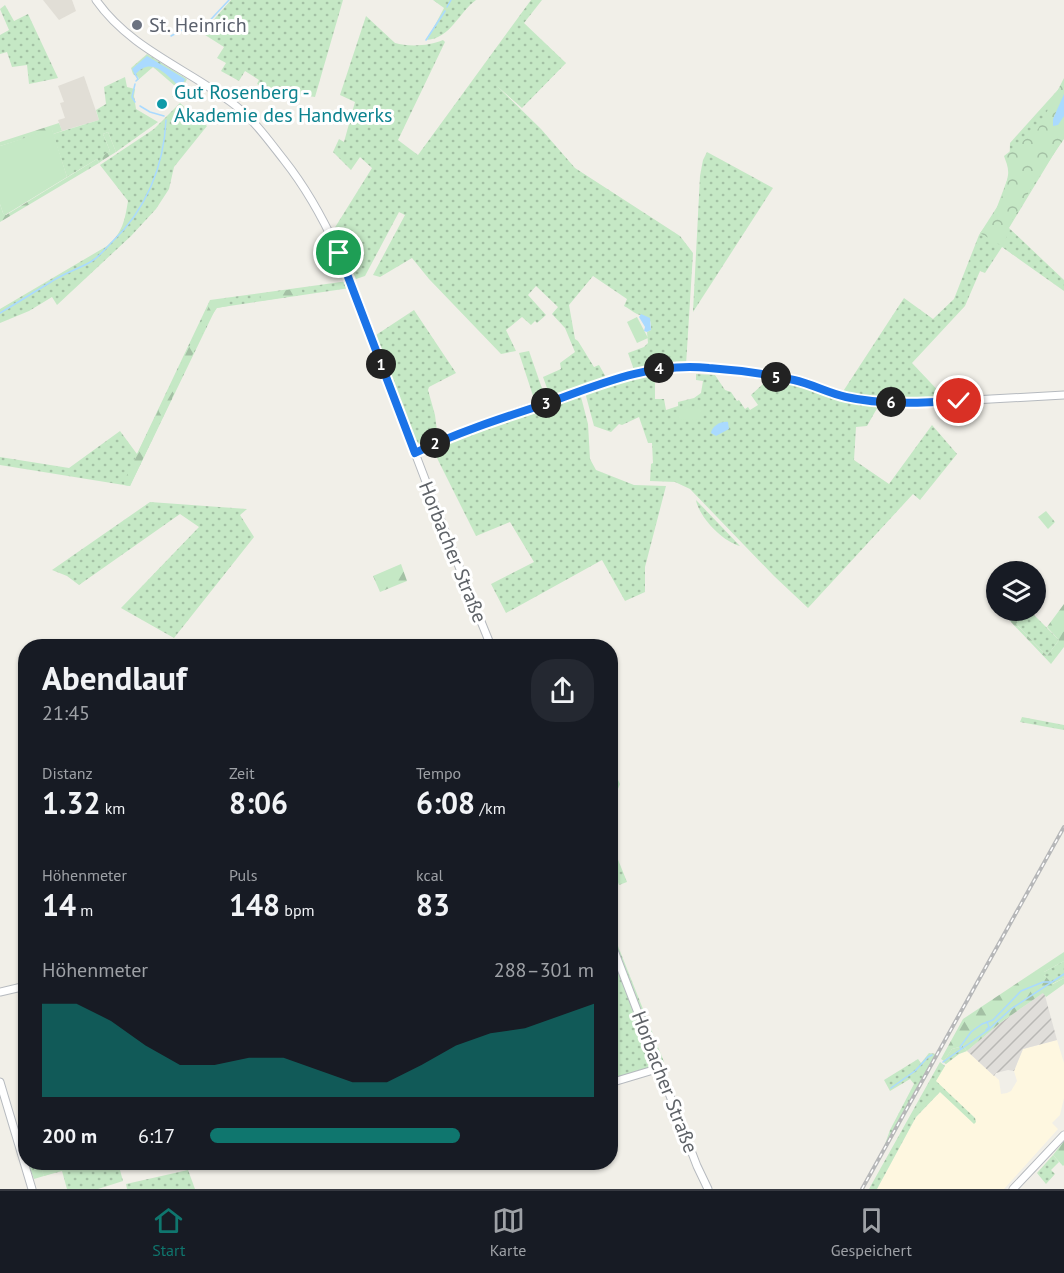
<!DOCTYPE html>
<html lang="de">
<meta charset="utf-8">
<style>
body{margin:0;font-family:"PT Sans",sans-serif;background:#242831;color:#f1f3f6;height:100vh;display:flex;flex-direction:column;font-size:22px;white-space:nowrap}
*{box-sizing:border-box;margin:0}
p{font-size:20px;color:#9ea1a6}
.icon{flex:none;width:33px;height:33px;fill:none;stroke:currentColor;stroke-width:2;stroke-linecap:round;stroke-linejoin:round}
.map{position:relative;flex:1;overflow:hidden}
.sheet{position:absolute;left:18px;top:639px;width:600px;height:531px;display:flex;flex-direction:column;background:#171b24;border-radius:24px;box-shadow:0 2px 4px #0004}
.sheet>*{flex:none}
.controls{position:absolute;left:986px;top:561px;display:grid;gap:12px}
.controls a{display:grid;place-items:center;width:60px;height:60px;border-radius:50%;background:#171b24;box-shadow:0 2px 4px #0004;font-size:30px}
.pin{position:absolute;display:grid;place-items:center;width:51px;height:51px;color:#fff;margin:-26px;border:3px solid #fff;border-radius:50%;box-shadow:0 2px 6px #0007}
.km{position:absolute;width:30px;height:30px;margin:-15px;border-radius:50%;background:#222;color:#fff;font-size:16px;line-height:30px;text-align:center}
.round{display:grid;place-items:center;flex:none;width:63px;height:63px;border-radius:24px;background:#242831}
.overview{display:flex;align-items:center;justify-content:space-between;height:102px;padding:0 24px}
h1{font-size:33px;font-weight:700;line-height:45px}
.stats{display:grid;grid-template-columns:repeat(3,1fr);gap:9px;height:102px;padding:6px 24px}
.stats div{display:grid;align-content:center}
.stats b{font-size:30px;font-weight:700}
.stats small{font-size:16px;font-weight:400}
.stats p{font-size:16px}
.chart{height:168px;padding:12px 24px}
.chart p{display:flex;justify-content:space-between}
.chart svg{width:100%;height:108px;margin-top:6px;fill:#0f766e;opacity:.7}
ul{padding:0 24px;list-style:none;font-size:20px}
li{display:grid;grid-template-columns:96px 72px 1fr;align-items:center;height:45px}
li i{height:15px;border-radius:8px;background:#0f766e}
.tab-bar{display:flex;justify-content:space-around;align-items:center;height:84px;border-top:2px solid #363941;background:#171b24;font-size:16px;color:#9ea1a6}
.tab-bar a{display:grid;justify-items:center;gap:3px}
.tab-bar .current{color:#0f766e}
.map>svg:first-child{display:block}
.commercial{fill:#fef7e0}
.industrial{fill:url(#industrial-furrows)}
.education{fill:#e1ded6}
.grass{fill:url(#grass-dots)}
.forest{fill:url(#forest-firs)}
.park{fill:url(#park-crowns)}
.garden{fill:#c5e8c5}
.water{fill:#aadaff}
.lines{fill:none;stroke-linecap:round;stroke-linejoin:round}
.stream{stroke:#aadaff;stroke-width:1.5}
.secondary-casing{stroke:#b6babf;stroke-width:9}
.secondary{stroke:#fff;stroke-width:7}
.rail-casing{stroke:#b6b7b8;stroke-width:4}
.rail{stroke:#fff;stroke-width:1.5;stroke-dasharray:4.5;stroke-linecap:butt}
.route-casing{stroke:#fff;stroke-width:12}
.route{stroke:#1a73e8;stroke-width:8}
.worship-dot{fill:#6b7280;stroke:#fff;stroke-width:2}
.culture-dot{fill:#0f9aa8;stroke:#fff;stroke-width:2}
.labels{text-anchor:middle;dominant-baseline:central;stroke-width:6;stroke-linejoin:round;paint-order:stroke}
.worship-label{font-size:20px;fill:#5b616d;stroke:#fff;text-anchor:start}
.culture-label{font-size:20px;fill:#0d838f;stroke:#fff;text-anchor:start}
.street-label{font-size:20px;fill:#5f6368;stroke:#fff}
</style>
<div class="map">
<svg width="1064" height="1189" viewBox="0 0 1064 1189">
<defs>
<pattern id="industrial-furrows" width="10" height="10" patternUnits="userSpaceOnUse" patternTransform="scale(1.5)"><rect width="10" height="10" fill="#e0deda"/><path d="M-1 1l2-2M0 10L10 0M9 11l2-2" fill="none" stroke="#b9b8b5"/></pattern>
<pattern id="grass-dots" width="8" height="8" patternUnits="userSpaceOnUse" patternTransform="scale(1.5)"><rect width="8" height="8" fill="#c5e8c5"/><path d="M2 2h.1M6 6h.1" fill="none" stroke="#a3c0a4" stroke-width="1.8" stroke-linecap="round"/></pattern>
<pattern id="forest-firs" width="22" height="20" patternUnits="userSpaceOnUse" patternTransform="scale(1.5)"><rect width="22" height="20" fill="#c5e8c5"/><path d="M5 1l3.5 6h-7zM16 11l3.5 6h-7z" fill="#a3c0a4"/></pattern>
<pattern id="park-crowns" width="20" height="18" patternUnits="userSpaceOnUse" patternTransform="scale(1.5)"><rect width="20" height="18" fill="#c5e8c5"/><path d="M2 6a3 3 0 1 1 6 0M12 15a3 3 0 1 1 6 0" fill="none" stroke="#a3c0a4"/></pattern>
</defs>
<rect width="100%" height="100%" fill="#f1efe8"/>
<path class="commercial" d="M1057,1040L1064,1063V1098L1060,1115L1052,1123L1058,1129L1004,1189H877L916,1117L940,1092L975,1122V1118L935,1081L946,1064L959,1054L967,1051L999,1080L1001,1094L1007,1093L1011,1091L1017,1081L1014,1071L1023,1049Z"/>
<path class="industrial" d="M1044,992L1057,1040L1023,1049L1014,1071L1008,1070L996,1073L994,1076L967,1051L1000,1023Z"/>
<g class="education">
<path d="M43,0H72L76,11L59,20Z"/>
<path d="M84,76L99,120L62,131L58,120L65,118L60,103L64,102L58,86Z"/>
</g>
<g class="grass">
<path d="M231,0H343L315,97L267,90L257,84L259,80L245,71L239,81L221,71L226,63L217,58L224,47L202,33Z"/>
<path d="M433,0H476C459,12 451,38 427,40L444,8Z"/>
<path d="M531,0H542L524,23L566,63L522,108L497,86L541,129L575,168L680,236L693,253L686,365L634,370L628,353L644,347L648,343L647,332L651,330C652,316 647,317 637,314C633,312 628,308 624,306L627,299L593,276L569,305L575,339L578,341L594,367L599,365L607,379L551,399L543,377L561,369L560,363L575,352L565,328L552,314L558,307L536,286L528,295L546,315L537,323L535,321L531,325L522,317L506,330L516,351L501,354L429,279L412,258L380,277L373,275L405,215L399,212L365,276L356,279L334,229L372,168L360,157L351,170L333,152L339,139L344,142L355,102L340,95L366,16L395,43C408,47 430,46 443,40L445,42L398,140L418,155Z"/>
<path d="M5,5L14,21L28,14L58,78L29,84L27,65L12,67L7,52L0,54V35L9,30L0,9Z"/>
<path d="M147,54L187,79L182,90L175,97H172L178,91L175,86L153,67L137,81L139,78L133,74L131,68Z"/>
<path d="M125,77L127,87L135,89L134,96L136,109L158,122L116,152L108,132L103,134L110,151L102,156L103,160L99,163L97,159L67,177L53,134L99,120L96,110L106,104L104,87Z"/>
<path d="M1064,83V137L1009,228L1064,280V291L1002,247L985,273L980,271L965,306L912,363L946,399H881L842,393L904,298L933,319L954,299L979,235L997,207L1009,175L1010,143Z"/>
<path d="M180,103L207,126L174,167L169,189L156,209L131,236L57,305L52,297L29,311L0,323V309L107,246C123,233 125,219 128,201L100,165L154,129Z"/>
<path d="M707,152L773,188L693,312L700,176L703,160Z"/>
<path d="M348,281L350,288L216,308L130,486L0,465V457L69,468L120,431L137,454L210,300Z"/>
<path d="M414,310L456,373L429,387L428,390L435,415L438,439L423,445L416,442L376,335Z"/>
<path d="M529,351L546,400L536,405L519,353Z"/>
<path d="M655,371V399H664L666,410L678,406V402L694,398L701,393L703,381L696,380V374L715,375L725,390L731,392L737,401L739,400L745,409L748,407L750,410L758,405L751,395L765,382L766,377L880,403L867,426L856,427L854,460L889,484L932,425L957,454L920,500L913,494L808,608L774,576L690,489L675,482L650,481L651,464L653,463L652,443H648L639,417L622,425L619,424L611,432L594,426L586,396L587,391L633,375Z"/>
<path d="M580,393L588,424L590,459L596,470L634,485L666,486L645,567V592L625,601L602,560L506,613L491,584L534,562L510,522L476,536L432,448Z"/>
<path d="M696,500L740,546C723,542 699,517 696,500Z"/>
<path d="M150,502L247,509L240,515L254,537L174,638L121,608L199,527L180,514L79,585L67,576L52,570Z"/>
<path d="M1026,611H1030L1059,640L1047,656L1015,623Z"/>
<path d="M1022,717L1064,725V730L1020,722Z"/>
<path d="M610,763L620,784L611,806Z"/>
<path d="M611,842L627,882L619,885L611,864Z"/>
<path d="M616,941L664,1062V1070L611,1085L610,943Z"/>
<path d="M1064,961V978L1052,984L1044,975V972Z"/>
<path d="M963,1046L967,1051L959,1054L946,1064L943,1062L952,1049Z"/>
<path d="M929,1053L936,1054L884,1147L890,1130L914,1084L910,1079L890,1091L884,1080L918,1059L921,1063Z"/>
<path d="M940,1062L945,1066L936,1081L975,1118L976,1122L974,1124L940,1092L916,1117L877,1189H869Z"/>
<path d="M1053,1155L1059,1162L1051,1170L1055,1174L1046,1184L1037,1173Z"/>
<path d="M40,1163H118L123,1181L98,1189H67L62,1171L44,1176Z"/>
<path d="M188,1170L195,1189H127L126,1184Z"/>
</g>
<g class="forest">
<path d="M59,123L62,131L53,134L52,130L0,146V142Z"/>
<path d="M108,132L116,152L103,160L101,156L110,151L103,134Z"/>
<path d="M97,159L99,163L0,222V204L3,213L6,215Z"/>
<path d="M301,288L303,294L261,301L260,294Z"/>
<path d="M227,299L228,306L217,308L210,318L130,486L124,485L126,477L210,304L213,301Z"/>
<path d="M401,564L407,581L380,592L373,576Z"/>
<path d="M1064,604V647L1051,664L1010,621L1019,611H1026L1016,624L1047,656L1059,640L1047,627Z"/>
<path d="M1064,952V961L1044,972V975L1053,984L1064,978V984L1046,997L1043,993L1000,1023L967,1051L963,1046L952,1049L944,1061L941,1059L963,1019Z"/>
<path d="M1064,1141V1165L1063,1166L1053,1155Z"/>
</g>
<g class="park">
<path d="M1064,78V139L1038,177L1004,234L1007,236L1002,246L980,233C993,219 1005,194 1008,175C1009,168 1006,162 1004,156L1038,129Z"/>
<path d="M1046,511L1055,522L1048,529L1038,517Z"/>
<path d="M28,1163H40L44,1176L34,1179Z"/>
</g>
<g class="garden">
<path d="M52,129L67,177L5,215L3,213L0,204V146Z"/>
<path d="M637,317L648,338L637,343L627,322Z"/>
<path d="M703,407V419L679,420L678,408Z"/>
<path d="M40,1163H70L71,1167L44,1176Z"/>
</g>
<g class="water">
<path d="M147,56L185,79L181,88C166,75 152,55 135,75L132,69Z"/>
<path d="M1064,94V116L1058,125L1053,126V119Z"/>
<path d="M641,314L650,318L651,330L647,332L644,331L645,327L639,317Z"/>
<path d="M728,422L729,429L716,436L711,433C712,426 721,421 728,422Z"/>
</g>
<g class="lines">
<g class="stream">
<path d="M447,7L451,0"/>
<path d="M200,31L229,0"/>
<path d="M171,36L193,24L205,25"/>
<path d="M426,40L445,11"/>
<path d="M135,74L138,79L136,81"/>
<path d="M135,102L132,97L135,84"/>
<path d="M140,106L150,112L164,116"/>
<path d="M0,313C17,303 34,292 51,282C64,273 79,269 92,261C100,256 106,248 112,242C146,210 164,166 166,120"/>
<path d="M986,1030L989,1027L987,1022"/>
<path d="M961,1049L960,1047L971,1032L982,1024L993,1020L1021,991L1043,982H1050"/>
<path d="M943,1062L988,1030L1011,1009L1064,974"/>
<path d="M891,1088L915,1071L928,1057L932,1055"/>
</g>
<g class="secondary-casing">
<g id="secondary">
<path d="M96,0C131,50 189,69 236,106C255,121 269,141 284,160C337,227 361,310 391,389C423,475 456,561 491,646"/>
<path d="M415,453C486,419 564,397 638,372L667,368L722,369L795,380L846,397L885,402H937L1064,395"/>
<path d="M610,940L697,1166L708,1189"/>
<path d="M0,992L26,986"/>
<path d="M0,1082L32,1189"/>
<path d="M610,1083L660,1068"/>
<path d="M1013,1189L1064,1135"/>
</g>
</g>
<use href="#secondary" class="secondary"/>
<g class="rail-casing">
<path id="rail" d="M862,1189L1064,827"/>
</g>
<use href="#rail" class="rail"/>
</g>
<g class="lines">
<g class="route-casing">
<path id="route" d="M339,253L415,453C456,433 499,419 542,405C598,385 648,362 709,368C737,370 767,374 794,380C812,384 828,393 846,397C882,405 922,403 959,401"/>
</g>
<use href="#route" class="route"/>
</g>
<circle class="worship-dot" cx="137" cy="25" r="6"/>
<circle class="culture-dot" cx="162" cy="104" r="6"/>
<g class="labels">
<g class="worship-label">
<text x="149" y="25">St. Heinrich</text>
</g>
<g class="culture-label">
<text x="174" y="92">Gut Rosenberg -<tspan x="174" dy="23">Akademie des Handwerks</tspan></text>
</g>
<g class="street-label">
<text transform="translate(453 552) rotate(68)">Horbacher Straße</text>
<text transform="translate(665 1082) rotate(69)">Horbacher Straße</text>
</g>
</g>
</svg>
<div class="controls">
<a><svg class="icon" aria-label="layers" viewBox="0 0 24 24"><path d="M12 4l9 5-9 5-9-5zM3 14l9 5 9-5"/></svg></a>
</div>
<div class="pin" style="left:339px;top:253px;background:#1e9e55"><svg class="icon" aria-label="arrive" viewBox="0 0 24 24"><path d="M6 21V4h12l-3 4 3 4H6"/></svg></div>
<div class="pin" style="left:959px;top:401px;background:#d93025"><svg class="icon" aria-label="check" viewBox="0 0 24 24"><path d="M5 12l5 5 9-10"/></svg></div>
<b class="km" style="left:381px;top:364px">1</b>
<b class="km" style="left:435px;top:443px">2</b>
<b class="km" style="left:546px;top:403px">3</b>
<b class="km" style="left:659px;top:368px">4</b>
<b class="km" style="left:776px;top:377px">5</b>
<b class="km" style="left:891px;top:402px">6</b>
<section class="sheet">
<div class="overview"><div><h1>Abendlauf</h1><p>21:45</p></div><a class="round"><svg class="icon" aria-label="share" viewBox="0 0 24 24"><path d="M12 15V3M7 8l5-5 5 5M5 13v7h14v-7"/></svg></a></div>
<div class="stats">
<div><p>Distanz</p><b>1.32<small> km</small></b></div>
<div><p>Zeit</p><b>8:06</b></div>
<div><p>Tempo</p><b>6:08<small> /km</small></b></div>
</div>
<div class="stats">
<div><p>Höhenmeter</p><b>14<small> m</small></b></div>
<div><p>Puls</p><b>148<small> bpm</small></b></div>
<div><p>kcal</p><b>83</b></div>
</div>
<div class="chart"><p><span>Höhenmeter</span>288–301 m</p>
<svg viewBox="0 0 160 44" preserveAspectRatio="none"><path d="M0 44V6L10 6L20 13L30 23L40 31L50 31L60 28L70 28L80 33L90 38L100 38L110 31L120 23L130 18L140 16L150 11L160 6V44z"/></svg>
</div>
<ul>
<li><b>200 m</b>6:17<i style="width:65%"></i></li>
</ul>
</section>
</div>
<nav class="tab-bar">
<a class="current"><svg class="icon" aria-label="home" viewBox="0 0 24 24"><path d="M3 11l9-7 9 7M6 9v11h12V9"/></svg>Start</a>
<a><svg class="icon" aria-label="map" viewBox="0 0 24 24"><path d="M3 6l6-2 6 2 6-2v14l-6 2-6-2-6 2zM9 4v14M15 6v14"/></svg>Karte</a>
<a><svg class="icon" aria-label="saved" viewBox="0 0 24 24"><path d="M7 4h10v16l-5-4-5 4z"/></svg>Gespeichert</a>
</nav>
